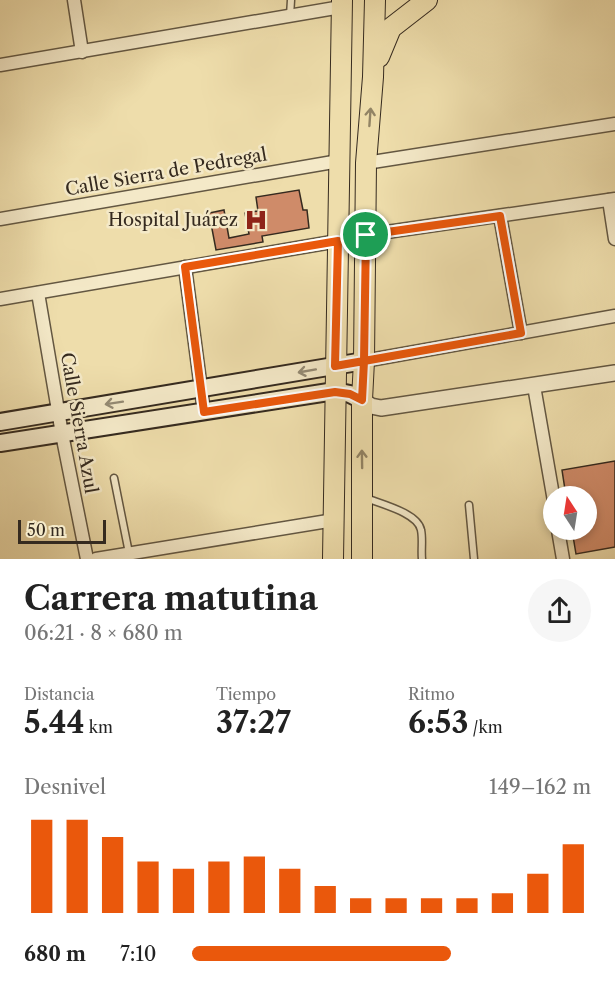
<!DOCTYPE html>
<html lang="es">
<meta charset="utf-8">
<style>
body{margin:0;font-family:"Libre Caslon Text",serif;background:#f6f6f6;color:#222;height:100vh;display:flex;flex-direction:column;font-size:22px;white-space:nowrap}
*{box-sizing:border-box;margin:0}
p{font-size:20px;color:#767676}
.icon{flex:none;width:33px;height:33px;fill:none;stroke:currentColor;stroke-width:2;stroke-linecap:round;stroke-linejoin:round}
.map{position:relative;height:559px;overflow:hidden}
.details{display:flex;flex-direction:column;background:#fff;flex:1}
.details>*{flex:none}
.needle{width:39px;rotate:348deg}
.tools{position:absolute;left:543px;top:486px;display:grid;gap:12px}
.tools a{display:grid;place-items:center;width:54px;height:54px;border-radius:50%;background:#fff;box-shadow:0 3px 9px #0003;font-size:30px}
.scale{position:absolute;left:18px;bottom:15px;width:88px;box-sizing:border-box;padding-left:6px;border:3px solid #352a1f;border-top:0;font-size:16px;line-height:21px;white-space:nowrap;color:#352a1f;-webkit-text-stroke:4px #f4e9c8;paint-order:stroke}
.pin{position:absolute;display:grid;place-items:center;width:51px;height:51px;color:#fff;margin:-26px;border:3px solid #fff;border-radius:50%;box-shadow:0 2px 6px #0007}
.round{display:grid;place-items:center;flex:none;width:63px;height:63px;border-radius:32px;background:#f6f6f6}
.summary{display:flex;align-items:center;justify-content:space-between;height:102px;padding:0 24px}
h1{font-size:33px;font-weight:700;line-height:45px}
.metrics{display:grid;grid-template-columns:repeat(3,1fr);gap:9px;height:102px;padding:6px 24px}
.metrics div{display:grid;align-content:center}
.metrics b{font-size:30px;font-weight:700}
.metrics small{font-size:16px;font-weight:400}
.metrics p{font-size:16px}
.chart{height:168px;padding:12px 24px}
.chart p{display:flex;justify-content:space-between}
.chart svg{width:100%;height:108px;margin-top:6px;stroke:#ea580c;stroke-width:6}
ul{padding:0 24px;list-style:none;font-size:20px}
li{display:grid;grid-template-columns:96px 72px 1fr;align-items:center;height:45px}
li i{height:15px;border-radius:8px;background:#ea580c}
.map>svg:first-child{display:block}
.building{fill:#cf8b69;stroke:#352a1f;stroke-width:1.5}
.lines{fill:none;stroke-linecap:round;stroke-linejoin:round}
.service-casing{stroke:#635742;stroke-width:9}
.minor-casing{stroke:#635742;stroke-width:15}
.tertiary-casing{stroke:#635742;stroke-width:18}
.secondary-casing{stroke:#352a1f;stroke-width:20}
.primary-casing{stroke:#352a1f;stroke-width:22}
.service{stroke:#f4e9c8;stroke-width:6}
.minor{stroke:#f4e9c8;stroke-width:12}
.tertiary{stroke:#f4e9c8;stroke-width:15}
.secondary{stroke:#f4e9c8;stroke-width:16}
.primary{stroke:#eeddab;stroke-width:20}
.oneway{stroke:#928465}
.oneway2{stroke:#948a74}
.route-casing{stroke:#fff;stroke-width:12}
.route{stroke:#ea580c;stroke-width:8}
.labels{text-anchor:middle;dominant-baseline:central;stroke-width:5;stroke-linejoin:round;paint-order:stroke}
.street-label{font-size:18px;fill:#352a1f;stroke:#f4e9c8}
.poi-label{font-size:18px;fill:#352a1f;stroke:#f4e9c8;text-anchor:end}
</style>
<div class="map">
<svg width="615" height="559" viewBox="0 0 615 559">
<rect width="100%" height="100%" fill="#eeddab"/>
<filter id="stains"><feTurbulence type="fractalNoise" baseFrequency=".00333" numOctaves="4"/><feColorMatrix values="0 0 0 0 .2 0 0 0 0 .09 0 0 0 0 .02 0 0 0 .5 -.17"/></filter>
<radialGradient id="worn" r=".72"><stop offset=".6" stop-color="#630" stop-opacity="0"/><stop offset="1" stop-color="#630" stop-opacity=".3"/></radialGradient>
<g class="building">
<path d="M299,190L303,210H307L309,228L262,236L263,242L216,250L209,213L224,210L229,238L249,234L245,213L258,211L256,197Z"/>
<path d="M615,461V547L576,554L572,530H586V496H566L562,470Z"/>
</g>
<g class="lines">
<g class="service-casing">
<g id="service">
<path d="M290,16L291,0"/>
<path d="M114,478L129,553"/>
<path d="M366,498C381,504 418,513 421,530C423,539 421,550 422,559"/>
<path d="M469,505L474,559"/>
</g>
</g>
<g class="minor-casing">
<g id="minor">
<path d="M74,0L82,52"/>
<path d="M0,65L341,7"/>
<path d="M366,163L615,124"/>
<path d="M609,200L615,239"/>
<path d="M500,216L521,333"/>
<path d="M0,219L339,161"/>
<path d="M366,235L615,199"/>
<path d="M185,267L204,412"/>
<path d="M38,293L62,434L87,559"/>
<path d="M0,299L338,241"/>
<path d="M364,361L615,316"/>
<path d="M534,386L554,501"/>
<path d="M558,530L563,559"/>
<path d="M96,559L334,520"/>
</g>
</g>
<g class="tertiary-casing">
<path id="tertiary" d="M362,400L371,406L381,408L615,373"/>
</g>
<g class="secondary-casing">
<g id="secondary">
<path d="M0,422L364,361"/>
<path d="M0,443L335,391L350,394L362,400"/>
</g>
</g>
<g class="primary-casing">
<g id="primary">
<path d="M379,57L391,28L427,0"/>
<path d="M333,559L342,0"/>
<path d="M362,559V400L364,361L366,163L373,77L375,0"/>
</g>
</g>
<use href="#service" class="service"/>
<use href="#minor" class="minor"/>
<use href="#tertiary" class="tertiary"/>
<use href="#secondary" class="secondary"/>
<use href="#primary" class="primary"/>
</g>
<defs><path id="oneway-shaft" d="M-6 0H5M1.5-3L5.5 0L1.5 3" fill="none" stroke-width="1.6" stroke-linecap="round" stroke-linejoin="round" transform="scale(1.5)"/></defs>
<g class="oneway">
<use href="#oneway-shaft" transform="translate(370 117) rotate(-86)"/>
<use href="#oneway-shaft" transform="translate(362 459) rotate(-91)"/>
</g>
<g class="oneway2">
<use href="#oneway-shaft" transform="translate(307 371) rotate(170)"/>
<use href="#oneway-shaft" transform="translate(114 403) rotate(171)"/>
</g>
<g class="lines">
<g class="route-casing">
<path id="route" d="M366,235L364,361L335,366L338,241L185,267L204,412L335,392L350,394L362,400L364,361L521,333L500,216L366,235"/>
</g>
<use href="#route" class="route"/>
</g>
<defs>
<g id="hospital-bare" transform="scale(1.8)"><path d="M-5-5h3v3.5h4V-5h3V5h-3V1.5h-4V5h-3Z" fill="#8f2418" stroke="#f4e9c8" stroke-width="2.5" paint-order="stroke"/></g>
</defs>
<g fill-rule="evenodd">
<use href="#hospital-bare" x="256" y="220"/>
</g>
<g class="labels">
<g class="street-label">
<text transform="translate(166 172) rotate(-10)">Calle Sierra de Pedregal</text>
<text transform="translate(79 423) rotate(80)">Calle Sierra Azul</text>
</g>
<g class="poi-label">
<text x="238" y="220">Hospital Juárez</text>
</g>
</g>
<rect width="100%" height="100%" filter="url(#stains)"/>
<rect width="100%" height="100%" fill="url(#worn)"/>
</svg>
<div class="tools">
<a><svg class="needle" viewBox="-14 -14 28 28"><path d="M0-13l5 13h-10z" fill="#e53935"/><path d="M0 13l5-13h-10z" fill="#767676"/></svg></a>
</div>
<div class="scale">50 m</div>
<div class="pin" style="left:366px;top:235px;background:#1e9e55"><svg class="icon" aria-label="arrive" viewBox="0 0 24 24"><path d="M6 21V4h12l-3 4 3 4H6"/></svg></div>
</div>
<section class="details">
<div class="summary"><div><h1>Carrera matutina</h1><p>06:21 · 8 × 680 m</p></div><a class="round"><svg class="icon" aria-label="share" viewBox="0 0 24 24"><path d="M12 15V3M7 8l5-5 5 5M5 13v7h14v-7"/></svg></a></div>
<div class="metrics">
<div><p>Distancia</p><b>5.44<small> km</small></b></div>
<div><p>Tiempo</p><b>37:27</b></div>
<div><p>Ritmo</p><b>6:53<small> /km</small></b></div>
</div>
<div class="chart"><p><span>Desnivel</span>149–162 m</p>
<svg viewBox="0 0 160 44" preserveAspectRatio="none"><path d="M5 44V6M15 44V6M25 44V13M35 44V23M45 44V26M55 44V23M65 44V21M75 44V26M85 44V33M95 44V38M105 44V38M115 44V38M125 44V38M135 44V36M145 44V28M155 44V16"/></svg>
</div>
<ul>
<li><b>680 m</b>7:10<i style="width:65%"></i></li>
</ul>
</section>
